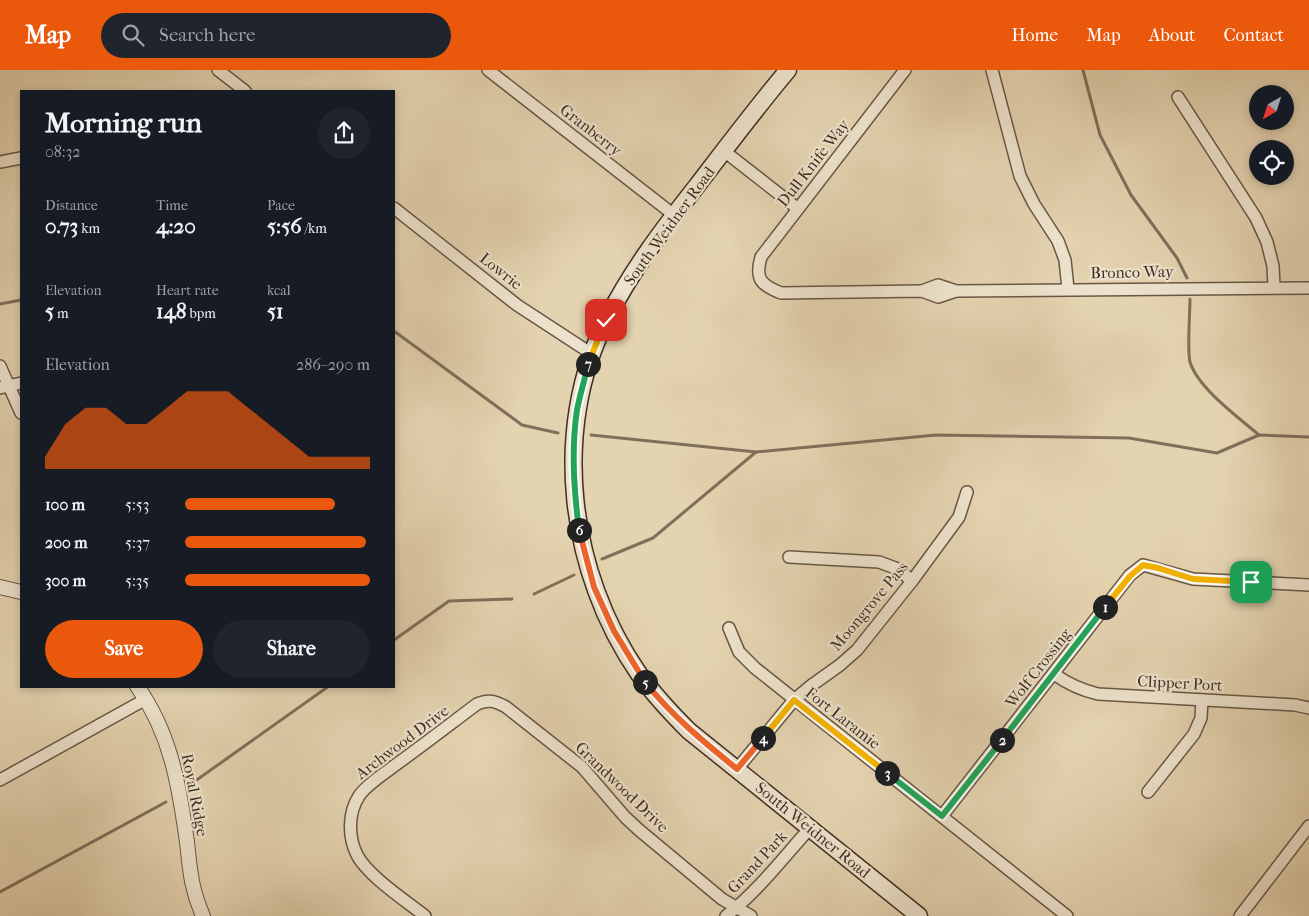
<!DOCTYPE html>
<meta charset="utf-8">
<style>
body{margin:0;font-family:"IM FELL French Canon",serif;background:#20242c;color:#f1f3f6;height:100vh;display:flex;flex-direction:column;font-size:19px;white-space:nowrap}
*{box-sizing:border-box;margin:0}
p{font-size:16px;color:#9ea1a6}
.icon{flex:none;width:28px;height:28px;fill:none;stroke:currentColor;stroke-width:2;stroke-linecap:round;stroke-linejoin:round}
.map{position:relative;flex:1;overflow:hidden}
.side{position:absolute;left:20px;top:20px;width:375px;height:598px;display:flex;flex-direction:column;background:#171b24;border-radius:0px;box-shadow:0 2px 8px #0003}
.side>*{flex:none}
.needle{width:32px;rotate:219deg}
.tools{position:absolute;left:1249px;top:15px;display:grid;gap:10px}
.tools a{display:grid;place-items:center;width:45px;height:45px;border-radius:50%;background:#171b24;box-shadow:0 2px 8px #0003;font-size:25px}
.pin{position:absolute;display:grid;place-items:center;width:42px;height:42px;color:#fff;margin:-21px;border-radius:10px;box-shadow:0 2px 8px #0006}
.km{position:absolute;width:25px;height:25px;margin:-12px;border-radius:50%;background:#222;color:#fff;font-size:14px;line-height:25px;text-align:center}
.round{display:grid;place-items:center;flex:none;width:52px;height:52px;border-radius:26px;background:#20242c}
.headline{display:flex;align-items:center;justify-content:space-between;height:85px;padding:0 25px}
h1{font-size:28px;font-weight:700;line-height:38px}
.metrics{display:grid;grid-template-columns:repeat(3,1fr);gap:8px;height:85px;padding:5px 25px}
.metrics div{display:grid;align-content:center}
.metrics b{font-size:21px;font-weight:700}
.metrics small{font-size:14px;font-weight:400}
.metrics p{font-size:14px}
.chart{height:140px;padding:10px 25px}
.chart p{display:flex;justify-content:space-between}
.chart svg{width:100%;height:90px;margin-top:5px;fill:#ea580c;opacity:.7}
.action{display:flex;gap:10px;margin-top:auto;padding:10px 25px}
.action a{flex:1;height:58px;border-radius:30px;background:#ea580c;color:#fff;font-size:20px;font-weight:700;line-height:58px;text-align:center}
.action a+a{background:#20242c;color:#f1f3f6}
ul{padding:0 25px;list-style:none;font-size:16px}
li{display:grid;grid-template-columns:80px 60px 1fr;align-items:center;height:38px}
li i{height:12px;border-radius:6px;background:#ea580c}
header{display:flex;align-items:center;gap:30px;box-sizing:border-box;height:70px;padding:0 25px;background:#ea580c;color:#fff}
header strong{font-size:24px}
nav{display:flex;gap:28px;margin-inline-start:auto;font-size:18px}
.search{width:350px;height:45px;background:#20242c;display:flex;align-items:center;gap:12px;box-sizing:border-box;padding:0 18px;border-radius:28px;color:#9ea1a6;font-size:19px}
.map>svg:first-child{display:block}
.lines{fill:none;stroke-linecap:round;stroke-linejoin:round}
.stream{stroke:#816f5b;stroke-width:3}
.minor-casing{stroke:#695746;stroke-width:14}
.tertiary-casing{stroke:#695746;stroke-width:16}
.secondary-casing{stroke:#402e23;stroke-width:19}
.minor{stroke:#ede2cc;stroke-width:11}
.tertiary{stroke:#ede2cc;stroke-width:14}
.secondary{stroke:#ede2cc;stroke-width:16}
.split-1-casing{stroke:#fff;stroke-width:10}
.split-2-casing{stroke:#fff;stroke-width:10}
.split-3-casing{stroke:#fff;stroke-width:10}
.split-4-casing{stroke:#fff;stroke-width:10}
.split-5-casing{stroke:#fff;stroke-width:10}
.split-6-casing{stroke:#fff;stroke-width:10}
.split-7-casing{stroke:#fff;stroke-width:10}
.split-8-casing{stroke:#fff;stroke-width:10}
.split-1{stroke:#f5b400;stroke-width:6}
.split-2{stroke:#22a559;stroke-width:6}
.split-3{stroke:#22a559;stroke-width:6}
.split-4{stroke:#f5b400;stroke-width:6}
.split-5{stroke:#f0652b;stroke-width:6}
.split-6{stroke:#f0652b;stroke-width:6}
.split-7{stroke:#22a559;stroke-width:6}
.split-8{stroke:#f5b400;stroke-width:6}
.labels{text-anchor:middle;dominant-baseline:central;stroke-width:4.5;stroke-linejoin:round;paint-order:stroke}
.street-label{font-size:16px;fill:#402e23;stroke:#ede2cc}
</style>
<header>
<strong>Map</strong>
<div class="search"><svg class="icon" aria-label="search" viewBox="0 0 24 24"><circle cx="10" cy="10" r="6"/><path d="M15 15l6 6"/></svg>Search here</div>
<nav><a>Home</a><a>Map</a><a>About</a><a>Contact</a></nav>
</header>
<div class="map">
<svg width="1309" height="846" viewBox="0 0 1309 846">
<rect width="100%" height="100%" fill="#e4d3b0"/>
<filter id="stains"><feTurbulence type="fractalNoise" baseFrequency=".004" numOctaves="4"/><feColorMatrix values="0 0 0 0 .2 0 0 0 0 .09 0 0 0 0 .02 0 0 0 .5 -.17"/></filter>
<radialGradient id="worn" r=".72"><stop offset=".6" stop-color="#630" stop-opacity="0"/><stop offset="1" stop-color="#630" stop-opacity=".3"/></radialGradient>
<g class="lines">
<g class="stream">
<path d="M1083,0L1100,65L1131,125L1177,188L1187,208"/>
<path d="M1190,229C1190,244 1187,280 1190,292C1198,318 1238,347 1259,365"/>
<path d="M0,234L21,230"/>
<path d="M394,261L522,355L558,363"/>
<path d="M591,365L756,382L936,365L1129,368L1217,383L1259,365L1309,367"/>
<path d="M602,489L653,468L756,382"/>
<path d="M534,524L574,505"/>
<path d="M394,570L449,531L512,529"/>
<path d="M191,714L329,616"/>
<path d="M0,822L166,732"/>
</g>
<g class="minor-casing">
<g id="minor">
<path d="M218,0L245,21"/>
<path d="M488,0L674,145"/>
<path d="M905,0L761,187C755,208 760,215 781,223L922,221L938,227L956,221"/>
<path d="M992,0L1020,106L1034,134L1058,171L1065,190L1068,219"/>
<path d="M1178,27L1256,148L1267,172L1273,196L1274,217"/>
<path d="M724,81L797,138"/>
<path d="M0,92L21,88"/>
<path d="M394,138L517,235L592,284"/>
<path d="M922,221L938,215L956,221L1309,218"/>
<path d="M0,296L21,343"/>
<path d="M0,318L21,313"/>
<path d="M789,487L879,492L898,499L912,511"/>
<path d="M729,558L739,582L755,598L1067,846"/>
<path d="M1054,604C1068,614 1081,620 1098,624L1295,635L1309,638"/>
<path d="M737,699L794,630L812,615L840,595L857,580L912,511L959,447L967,422"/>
<path d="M0,710L146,629"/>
<path d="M1148,722L1194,664L1201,648L1202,630"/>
<path d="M942,746L1130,505L1143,495L1193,509L1309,515"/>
<path d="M425,846C406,831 368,806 357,785C348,767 348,743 359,726C366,715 384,704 394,696C422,676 449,655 477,634C489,629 495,631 506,637L582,697L625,747L639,760L722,829L751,846"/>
<path d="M726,846C758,821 783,788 810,758"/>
<path d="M1240,846L1309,756"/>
</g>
</g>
<g class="tertiary-casing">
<g id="tertiary">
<path d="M0,517L21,522"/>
<path d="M137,616C171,664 179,715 187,772C190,800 191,819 203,846"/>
</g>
</g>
<g class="secondary-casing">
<path id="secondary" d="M788,0C756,38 726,78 696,117C663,159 631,201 607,249C550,360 569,503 639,604C654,625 671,643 689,661L919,846"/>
</g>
<use href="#minor" class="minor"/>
<use href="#tertiary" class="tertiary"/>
<use href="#secondary" class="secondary"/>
</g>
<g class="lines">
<g class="split-1-casing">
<path id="split-1" d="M1105,537L1130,506L1143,495L1158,498L1193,509L1251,512"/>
</g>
<g class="split-2-casing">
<path id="split-2" d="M1002,670L1105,537"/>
</g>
<g class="split-3-casing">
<path id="split-3" d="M887,703L942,746L1002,670"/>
</g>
<g class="split-4-casing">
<path id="split-4" d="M763,668L794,630L887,703"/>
</g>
<g class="split-5-casing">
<path id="split-5" d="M645,612C672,646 704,672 737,699L763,668"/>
</g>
<g class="split-6-casing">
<path id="split-6" d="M579,460L594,517L614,561L645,612"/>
</g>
<g class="split-7-casing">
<path id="split-7" d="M579,460C574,420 571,380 577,340C580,324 585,309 588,294"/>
</g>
<g class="split-8-casing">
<path id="split-8" d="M588,294L606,250"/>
</g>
<use href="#split-1" class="split-1"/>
<use href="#split-2" class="split-2"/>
<use href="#split-3" class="split-3"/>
<use href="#split-4" class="split-4"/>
<use href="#split-5" class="split-5"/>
<use href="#split-6" class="split-6"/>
<use href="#split-7" class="split-7"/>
<use href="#split-8" class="split-8"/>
</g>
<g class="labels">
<g class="street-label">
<text transform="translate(591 60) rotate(38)">Granberry</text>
<text transform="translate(813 93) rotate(-52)">Dull Knife Way</text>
<text transform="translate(669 156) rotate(-54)">South Weidner Road</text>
<text transform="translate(501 201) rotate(38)">Lowrie</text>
<text transform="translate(1132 202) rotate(-1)">Bronco Way</text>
<text transform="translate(869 536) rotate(-50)">Moongrove Pass</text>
<text transform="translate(1038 598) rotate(-52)">Wolf Crossing</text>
<text transform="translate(1180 613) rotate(3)">Clipper Port</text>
<text transform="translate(843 648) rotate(38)">Fort Laramie</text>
<text transform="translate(402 672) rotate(-37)">Archwood Drive</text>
<text transform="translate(622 717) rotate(44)">Grandwood Drive</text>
<text transform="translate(195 725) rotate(79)">Royal Ridge</text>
<text transform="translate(813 760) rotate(39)">South Weidner Road</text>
<text transform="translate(757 792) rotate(-47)">Grand Park</text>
</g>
</g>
<rect width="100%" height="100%" filter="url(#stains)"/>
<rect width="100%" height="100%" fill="url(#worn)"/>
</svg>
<div class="tools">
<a><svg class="needle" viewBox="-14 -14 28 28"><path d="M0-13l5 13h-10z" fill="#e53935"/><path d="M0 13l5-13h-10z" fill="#9ea1a6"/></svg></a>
<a><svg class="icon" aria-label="locate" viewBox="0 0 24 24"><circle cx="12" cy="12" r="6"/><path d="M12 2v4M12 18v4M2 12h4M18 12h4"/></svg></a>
</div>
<div class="pin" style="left:1251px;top:512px;background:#1e9e55"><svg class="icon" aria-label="arrive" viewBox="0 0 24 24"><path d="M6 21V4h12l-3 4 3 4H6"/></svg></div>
<div class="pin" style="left:606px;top:250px;background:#d93025"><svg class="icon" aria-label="check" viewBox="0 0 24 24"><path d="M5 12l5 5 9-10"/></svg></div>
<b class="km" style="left:1105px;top:537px">1</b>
<b class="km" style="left:1002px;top:670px">2</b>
<b class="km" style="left:887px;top:703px">3</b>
<b class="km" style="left:763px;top:668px">4</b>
<b class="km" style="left:645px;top:612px">5</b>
<b class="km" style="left:579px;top:460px">6</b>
<b class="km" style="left:588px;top:294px">7</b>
<section class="side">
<div class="headline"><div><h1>Morning run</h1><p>08:32</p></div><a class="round"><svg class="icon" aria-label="share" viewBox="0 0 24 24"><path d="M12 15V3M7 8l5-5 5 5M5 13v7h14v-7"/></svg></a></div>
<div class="metrics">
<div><p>Distance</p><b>0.73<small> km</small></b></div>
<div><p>Time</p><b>4:20</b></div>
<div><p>Pace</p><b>5:56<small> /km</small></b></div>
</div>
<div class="metrics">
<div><p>Elevation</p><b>5<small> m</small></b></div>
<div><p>Heart rate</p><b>148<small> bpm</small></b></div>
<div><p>kcal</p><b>51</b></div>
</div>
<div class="chart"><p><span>Elevation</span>286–290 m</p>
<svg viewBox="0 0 160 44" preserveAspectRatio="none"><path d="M0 44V38L10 22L20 14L30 14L40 22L50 22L60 14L70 6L80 6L90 6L100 14L110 22L120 30L130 38L140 38L150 38L160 38V44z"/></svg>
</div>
<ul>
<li><b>100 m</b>5:53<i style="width:81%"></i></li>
<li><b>200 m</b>5:37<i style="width:98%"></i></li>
<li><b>300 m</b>5:35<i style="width:100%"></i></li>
</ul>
<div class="action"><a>Save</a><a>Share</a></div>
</section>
</div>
